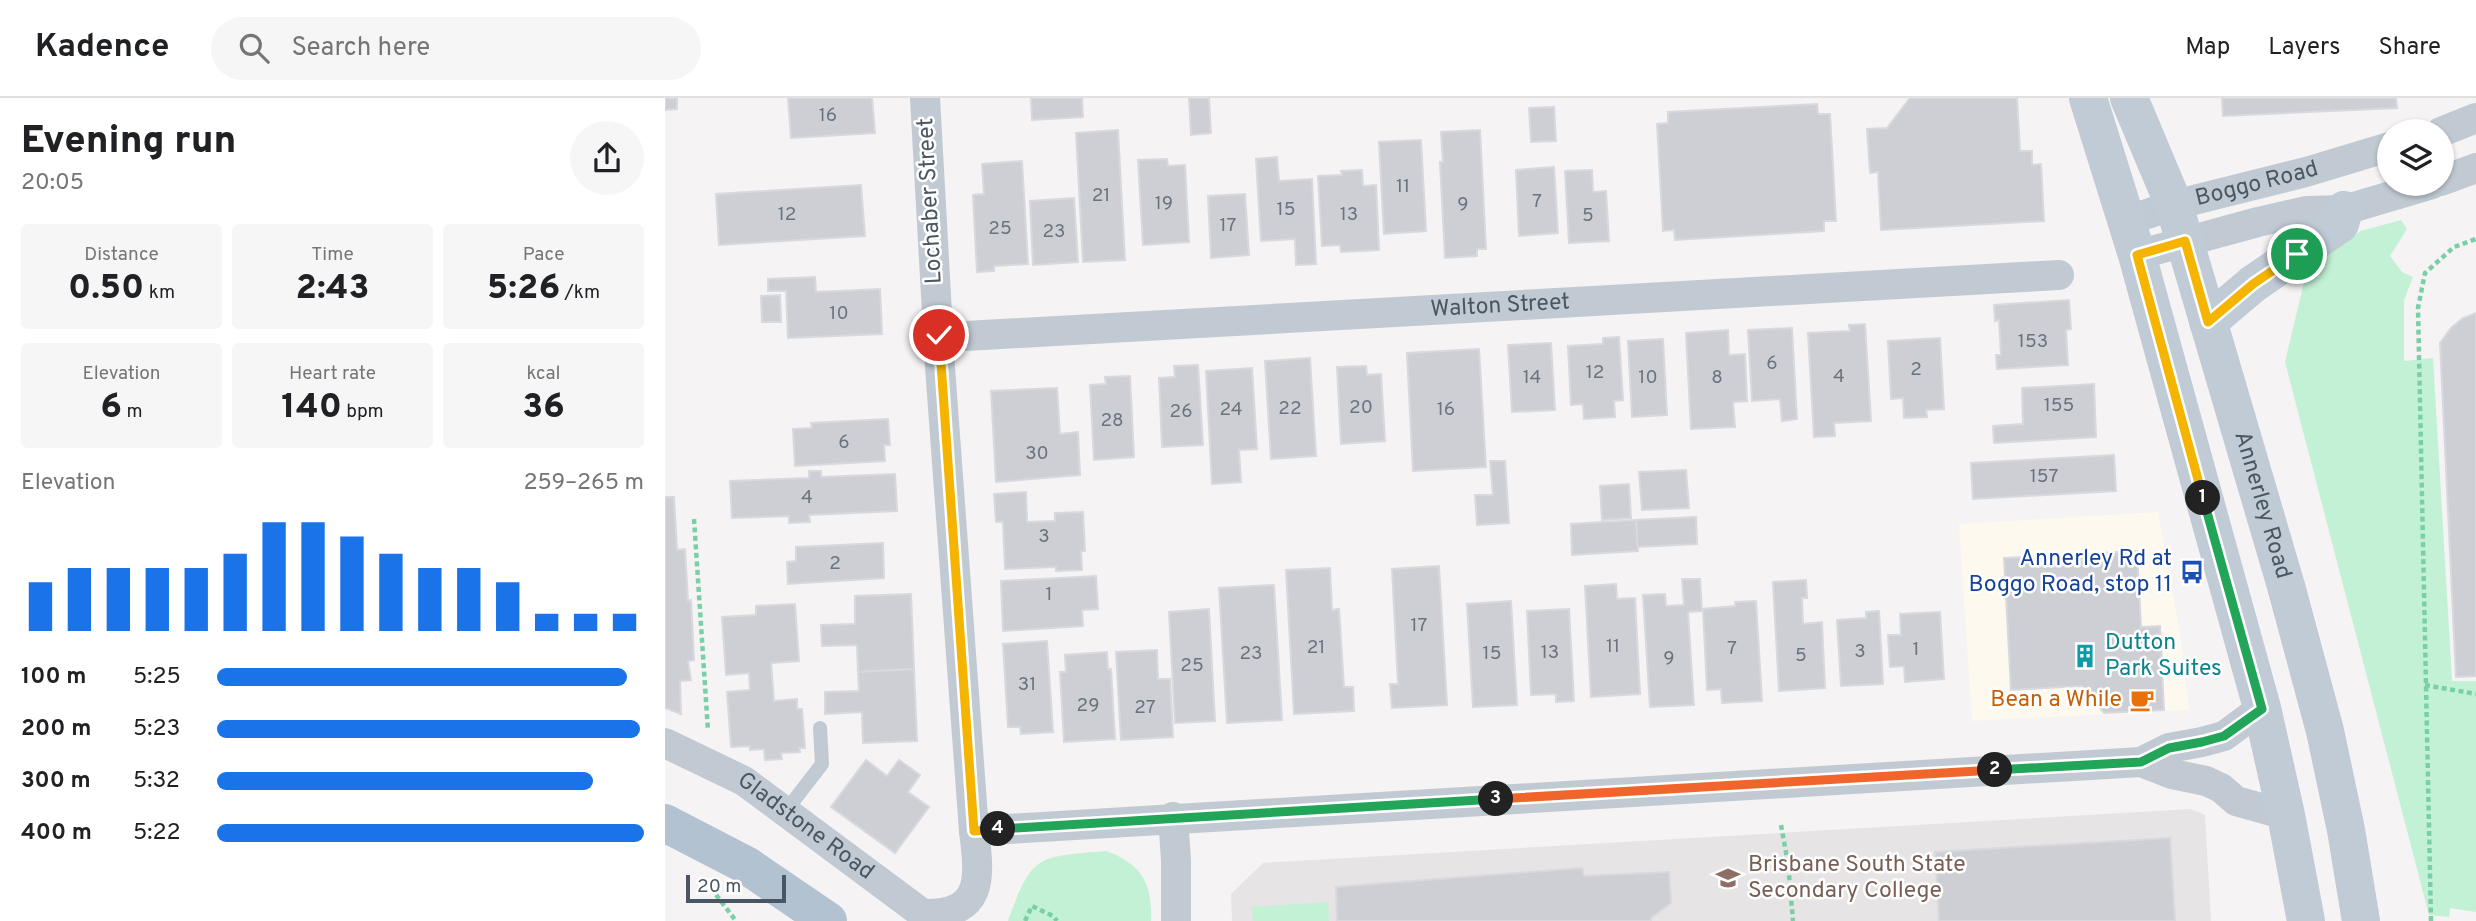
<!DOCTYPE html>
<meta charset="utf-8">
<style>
body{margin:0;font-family:Overpass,sans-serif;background:#f6f6f6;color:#202124;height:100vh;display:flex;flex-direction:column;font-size:26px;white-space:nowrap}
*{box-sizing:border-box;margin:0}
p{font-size:23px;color:#757577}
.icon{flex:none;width:38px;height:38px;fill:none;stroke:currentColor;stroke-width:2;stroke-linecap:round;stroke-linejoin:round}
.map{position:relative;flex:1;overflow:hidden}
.side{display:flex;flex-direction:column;background:#fff;width:665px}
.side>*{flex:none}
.tools{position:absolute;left:1712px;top:21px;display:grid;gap:14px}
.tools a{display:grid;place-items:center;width:77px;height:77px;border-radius:50%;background:#fff;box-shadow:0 2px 5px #0004;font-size:35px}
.scale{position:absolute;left:21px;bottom:18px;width:100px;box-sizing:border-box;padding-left:7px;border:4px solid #4a5661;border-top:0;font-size:19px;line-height:24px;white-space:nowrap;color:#4a5661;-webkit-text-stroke:5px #fff;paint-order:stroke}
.pin{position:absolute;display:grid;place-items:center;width:60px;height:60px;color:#fff;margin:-30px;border:4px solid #fff;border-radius:50%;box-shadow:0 2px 7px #0007}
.km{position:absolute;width:35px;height:35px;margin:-18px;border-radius:50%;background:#222;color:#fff;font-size:19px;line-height:35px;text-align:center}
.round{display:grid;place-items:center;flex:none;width:74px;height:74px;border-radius:37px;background:#f6f6f6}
.overview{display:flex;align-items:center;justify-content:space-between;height:119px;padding:0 21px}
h1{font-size:38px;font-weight:800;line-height:52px}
.stats{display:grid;grid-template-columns:repeat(3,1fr);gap:10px;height:119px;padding:7px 21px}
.stats div{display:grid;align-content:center;border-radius:7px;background:#f6f6f6;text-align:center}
.stats b{font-size:35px;font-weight:800}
.stats small{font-size:19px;font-weight:400}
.stats p{font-size:19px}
.chart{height:196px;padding:14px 21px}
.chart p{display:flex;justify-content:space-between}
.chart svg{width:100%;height:126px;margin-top:7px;stroke:#1a73e8;stroke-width:6}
ul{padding:0 21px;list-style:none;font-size:23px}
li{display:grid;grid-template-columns:112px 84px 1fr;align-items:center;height:52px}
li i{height:18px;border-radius:9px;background:#1a73e8}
header{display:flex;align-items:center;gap:42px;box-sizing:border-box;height:98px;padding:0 35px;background:#fff;border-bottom:2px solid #e0e0e0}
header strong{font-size:33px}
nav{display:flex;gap:38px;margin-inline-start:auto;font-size:24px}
.search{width:490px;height:63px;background:#f6f6f6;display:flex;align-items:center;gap:18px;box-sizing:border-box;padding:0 24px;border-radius:38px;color:#757577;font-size:26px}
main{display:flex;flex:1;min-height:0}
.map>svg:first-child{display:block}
.commercial{fill:#fdf9ef}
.education{fill:#e6e4e5}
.green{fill:#c3f1d5}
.building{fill:#cdcfd5;stroke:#d7d9de;stroke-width:2}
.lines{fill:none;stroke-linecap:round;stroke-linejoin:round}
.path{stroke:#7ad0a6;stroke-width:4.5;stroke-dasharray:5 3.5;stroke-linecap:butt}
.lane{stroke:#c1cad2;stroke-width:14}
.street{stroke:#c1cad2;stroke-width:30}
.secondary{stroke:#c1cbd6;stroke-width:38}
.primary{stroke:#b3c2d1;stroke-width:38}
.split-1-casing{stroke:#fff;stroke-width:14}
.split-2-casing{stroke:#fff;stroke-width:14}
.split-3-casing{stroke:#fff;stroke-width:14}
.split-4-casing{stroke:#fff;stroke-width:14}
.split-5-casing{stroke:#fff;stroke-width:14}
.split-1{stroke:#f5b400;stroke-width:9}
.split-2{stroke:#22a559;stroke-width:9}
.split-3{stroke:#f0652b;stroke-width:9}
.split-4{stroke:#22a559;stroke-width:9}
.split-5{stroke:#f5b400;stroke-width:9}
.labels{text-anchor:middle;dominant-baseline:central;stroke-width:5;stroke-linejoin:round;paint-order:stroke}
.number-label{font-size:19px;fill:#6b747e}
.street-label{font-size:23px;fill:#4a5661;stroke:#fff}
.transit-label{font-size:23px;fill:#164399;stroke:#fff;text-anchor:end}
.culture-label{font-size:23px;fill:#0d838f;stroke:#fff;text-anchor:start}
.food-label{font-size:23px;fill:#c56008;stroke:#fff;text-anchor:end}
.education-label{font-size:23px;fill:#785e54;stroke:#fff;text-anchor:start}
</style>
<header>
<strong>Kadence</strong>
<div class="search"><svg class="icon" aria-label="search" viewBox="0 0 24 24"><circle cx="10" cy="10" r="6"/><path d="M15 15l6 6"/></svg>Search here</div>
<nav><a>Map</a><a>Layers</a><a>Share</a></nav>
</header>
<main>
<section class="side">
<div class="overview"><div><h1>Evening run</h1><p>20:05</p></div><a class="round"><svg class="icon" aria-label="share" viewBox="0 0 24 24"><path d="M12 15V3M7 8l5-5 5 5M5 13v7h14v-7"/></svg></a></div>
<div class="stats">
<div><p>Distance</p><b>0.50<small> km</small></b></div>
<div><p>Time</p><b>2:43</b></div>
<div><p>Pace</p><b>5:26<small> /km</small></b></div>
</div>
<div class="stats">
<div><p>Elevation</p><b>6<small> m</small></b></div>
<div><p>Heart rate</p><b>140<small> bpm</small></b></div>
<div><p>kcal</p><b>36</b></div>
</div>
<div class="chart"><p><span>Elevation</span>259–265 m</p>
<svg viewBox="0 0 160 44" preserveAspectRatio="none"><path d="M5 44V27M15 44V22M25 44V22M35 44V22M45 44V22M55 44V17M65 44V6M75 44V6M85 44V11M95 44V17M105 44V22M115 44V22M125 44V27M135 44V38M145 44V38M155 44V38"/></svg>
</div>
<ul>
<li><b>100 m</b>5:25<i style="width:96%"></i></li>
<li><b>200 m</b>5:23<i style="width:99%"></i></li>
<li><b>300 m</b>5:32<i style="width:88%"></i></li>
<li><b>400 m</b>5:22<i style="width:100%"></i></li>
</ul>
</section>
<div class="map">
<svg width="1811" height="823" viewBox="0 0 1811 823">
<rect width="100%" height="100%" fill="#f5f3f3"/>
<path class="commercial" d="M1493,414L1515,536L1524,612L1307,623L1294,426Z"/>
<path class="education" d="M1526,711L1540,717L1546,823H567L566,796L598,765Z"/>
<g class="green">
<path d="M1736,122L1742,131L1725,158L1737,174L1748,179L1739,202V263L1768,260L1787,583H1811V814L1785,810L1784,819L1764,817L1620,264L1643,167L1696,133Z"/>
<path d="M441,753C476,765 488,786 486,823H343C367,756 372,759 441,753Z"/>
<path d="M663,804L664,823H588L587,809Z"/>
</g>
<g class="building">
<path d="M0,0H12V11L0,12Z"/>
<path d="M123,0H207L210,35L126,40Z"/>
<path d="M366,0H417L418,19L367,22Z"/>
<path d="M524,0H544L546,35L526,37Z"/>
<path d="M1245,0H1352L1355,53H1367V67L1376,66L1379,123L1216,132L1213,74L1205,75L1202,31L1222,30Z"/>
<path d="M1557,0H1731L1732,10L1558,18Z"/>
<path d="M1152,6L1153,16H1165L1171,123H1159V133L1010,142L1009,132L998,133L992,26L1003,25V14Z"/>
<path d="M889,9L891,43L866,44L864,10Z"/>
<path d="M453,32L460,162L418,164L411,35Z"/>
<path d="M815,32L821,151H812V158L780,160L775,64H778L776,34Z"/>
<path d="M756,42L761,133L719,136L714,44Z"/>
<path d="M612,59L614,83L647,81L651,166L631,167L630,141L596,143L591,61Z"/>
<path d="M502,61L503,68L520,67L524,144L478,147L473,62Z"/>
<path d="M357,63L363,166L329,168V173L312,174L308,97L319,96L317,66Z"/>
<path d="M889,69L893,135L854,138L851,72Z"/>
<path d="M697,72L698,88L711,87L714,152L676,154L675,147L657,148L653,78L677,77L676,73Z"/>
<path d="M927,72L928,94L941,93L944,143L904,145L900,73Z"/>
<path d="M196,87L200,138L54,147L51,96Z"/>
<path d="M580,96L584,157L546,160L543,98Z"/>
<path d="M409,100L413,164L368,167L365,103Z"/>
<path d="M150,179L151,194L215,191L217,236L123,240L121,193H103V181Z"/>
<path d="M115,197L116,224H97L96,198Z"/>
<path d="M1404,202L1406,231L1401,232L1403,267L1332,271L1331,257H1336L1334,222L1330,223L1329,207Z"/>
<path d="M1811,215V578L1791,579L1775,245L1786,230L1798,220Z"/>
<path d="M1200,226L1206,323L1169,325L1170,338L1149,339L1143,235L1185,233L1184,227Z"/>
<path d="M1127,230L1132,321L1117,323L1115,301L1087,303L1083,232Z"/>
<path d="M1063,232L1064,257L1080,256L1082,303L1068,304L1070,329L1026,331L1021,235Z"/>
<path d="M954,239L958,302L949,303L950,319L919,321L918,306L906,307L903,248L938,246V240Z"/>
<path d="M1275,240L1279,311L1261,312L1262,319L1239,320L1238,300L1226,301L1223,243Z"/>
<path d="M998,241L1002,317L967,319L963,243Z"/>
<path d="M886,245L890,312L847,314L843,247Z"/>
<path d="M814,251L821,369L748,373L742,255Z"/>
<path d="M645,260L651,358L606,361L600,263Z"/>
<path d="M533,267L538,347L497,349L494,280L510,279L509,268Z"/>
<path d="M701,268L702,277L716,276L720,343L676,346L672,269Z"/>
<path d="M587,270L592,351L574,352L576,384L547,386L541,273Z"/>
<path d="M465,278L469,359L429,362L425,287L441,286L440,279Z"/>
<path d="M1429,286L1431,339L1329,345L1328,328L1358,326L1357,290Z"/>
<path d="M392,290L395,336L413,334L415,377L331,384L326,293Z"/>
<path d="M223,321L225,347H219L220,363L130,368L128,331L147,330L146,325Z"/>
<path d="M1449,357L1451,393L1308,401L1306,365Z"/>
<path d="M825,363H840L844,425L812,427L810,397H828Z"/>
<path d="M1021,372L1024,410L977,412L974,374Z"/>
<path d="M144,373H156V379L230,376L232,413L144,417L145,424L124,425V418L67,420L65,383L144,380Z"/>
<path d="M964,386L966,420L937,422L935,388Z"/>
<path d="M361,394L362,424L390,423V415L418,414L420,453H416L417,472L391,473V469L340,471L338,424H331L329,396Z"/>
<path d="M0,399H9L12,452L20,451L23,503L26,502L29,562L23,563L26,582L15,583L16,616L0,610Z"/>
<path d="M1031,419L1032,446L972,449L971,422Z"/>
<path d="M971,422L973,453L907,457L906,426Z"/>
<path d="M218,445L219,480L123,486L122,464L131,463V449Z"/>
<path d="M1472,453L1476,529L1495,528L1499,612L1439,615L1417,588L1346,592L1339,460Z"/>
<path d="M774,468L782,607L727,610L725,586H733L727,471Z"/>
<path d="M665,470L667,512L674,511L679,589H688L689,613L629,616L621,472Z"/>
<path d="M431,478L433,511L417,512L418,528L338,533L336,483Z"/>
<path d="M1017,481H1035L1037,513L1023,514L1029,607L985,609L978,497L1000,496L1001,508L1019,507Z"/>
<path d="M1141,482L1142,500H1137L1138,526L1157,524L1160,590L1114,593L1108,484Z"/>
<path d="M951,486L952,501L970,500L975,596L926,599L920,488Z"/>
<path d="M609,487L617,622L562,625L554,490Z"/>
<path d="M246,496L249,571L193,574L192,547L157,548L156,527L190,526V498Z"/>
<path d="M846,503L852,607L808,609L802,506Z"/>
<path d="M1091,503L1097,603L1057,605L1056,591L1042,592L1038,511L1070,508V504Z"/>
<path d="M130,506L134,563L106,565L109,603L132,601V611H137L140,650H134L135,654L116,655L117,661L100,662L99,651L85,652V648L66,649L62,594L85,592L84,575L61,577L57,519L91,517V508Z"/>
<path d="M544,511L550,623L510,625L504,514Z"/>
<path d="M904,511L909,603L891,604V596L866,597L862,513Z"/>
<path d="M1214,513L1218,586L1176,588L1172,522L1201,520V514Z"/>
<path d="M1275,514L1279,581L1240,584L1239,568L1225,569L1223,537H1236L1235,516Z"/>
<path d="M382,543L388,634L356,636L355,629H343L338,546Z"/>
<path d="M492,552L493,581H505L508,639L456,642L451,554Z"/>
<path d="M442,554L443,571H446L450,641L399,644L395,574H401L400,557Z"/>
<path d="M249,571L252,643L198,645L197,614L160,616V594L194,593L193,574Z"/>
<path d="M201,662L222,678L234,662L255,677L243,694L264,709L230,755L166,709Z"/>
<path d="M1505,740L1510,823H1274L1270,754Z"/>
<path d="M917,770L919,778L1004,774L1006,805L986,820V823H672L671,789Z"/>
</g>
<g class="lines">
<g class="path">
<path d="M29,421L43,633"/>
<path d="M1760,587L1811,596"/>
<path d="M1116,727L1123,765L1128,823"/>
<path d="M46,790L71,823"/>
<path d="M360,823L367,808L388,818L392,823"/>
<path d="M1766,823L1753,210L1760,175L1789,149L1811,141"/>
</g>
<path class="lane" d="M120,714L157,666L155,630"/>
<g class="street">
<path d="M1776,34L1811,20"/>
<path d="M1776,83L1811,70"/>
<path id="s1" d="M1461,123L1509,107L1641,74L1724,49"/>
<path d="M1472,157L1593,124L1641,113L1679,112L1767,86"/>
<path id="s2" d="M274,237L301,238L1394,177"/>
<path id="s3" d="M0,645L79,683L258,816C319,817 315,780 309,733L275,269L260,0"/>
<path d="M1476,664L1504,650L1537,644L1559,638L1597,610"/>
<path d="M508,719L511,762V823"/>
<path d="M309,733L1476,664L1507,676L1541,683L1556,690L1571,703L1621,717"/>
</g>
<g class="secondary">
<path d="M1423,0L1472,157L1597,610L1621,717L1641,823"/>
<path id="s4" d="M1464,0L1509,107L1621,488L1660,633L1681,732L1696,823"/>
<path d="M1543,224L1588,186L1675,126L1679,112"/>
</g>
<path class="primary" d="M0,725L81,767L163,823"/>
</g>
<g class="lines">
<g class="split-1-casing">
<path id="split-1" d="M1538,400L1472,157L1520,143L1543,224L1588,186L1632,156"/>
</g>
<g class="split-2-casing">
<path id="split-2" d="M1330,672L1476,664L1504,650L1537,644L1559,638L1597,611L1538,400"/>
</g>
<g class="split-3-casing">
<path id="split-3" d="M831,701L1330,672"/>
</g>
<g class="split-4-casing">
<path id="split-4" d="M333,731L831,701"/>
</g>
<g class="split-5-casing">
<path id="split-5" d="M274,237L309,733L333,731"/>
</g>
<use href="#split-1" class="split-1"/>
<use href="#split-2" class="split-2"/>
<use href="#split-3" class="split-3"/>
<use href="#split-4" class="split-4"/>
<use href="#split-5" class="split-5"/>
</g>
<defs>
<g id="bus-bare" transform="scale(1.89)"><path d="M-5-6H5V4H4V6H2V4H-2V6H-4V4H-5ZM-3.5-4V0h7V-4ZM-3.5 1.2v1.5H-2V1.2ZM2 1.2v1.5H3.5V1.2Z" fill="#1a4fb4" stroke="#fff" stroke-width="2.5" paint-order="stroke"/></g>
<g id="building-bare" transform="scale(1.89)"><path d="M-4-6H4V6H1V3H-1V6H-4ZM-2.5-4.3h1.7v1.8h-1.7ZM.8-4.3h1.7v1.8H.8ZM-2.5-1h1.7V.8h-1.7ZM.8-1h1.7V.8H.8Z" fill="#0f9aa8" stroke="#fff" stroke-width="2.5" paint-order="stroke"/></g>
<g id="cafe-bare" transform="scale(1.89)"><path d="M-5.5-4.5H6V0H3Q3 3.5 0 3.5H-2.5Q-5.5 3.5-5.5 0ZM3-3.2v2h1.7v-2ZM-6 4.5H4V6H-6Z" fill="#e8710a" stroke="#fff" stroke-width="2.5" paint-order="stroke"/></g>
<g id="school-bare" transform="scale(1.89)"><path d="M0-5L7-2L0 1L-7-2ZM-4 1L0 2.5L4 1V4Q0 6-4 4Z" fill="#8d6e63" stroke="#fff" stroke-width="2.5" paint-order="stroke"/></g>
</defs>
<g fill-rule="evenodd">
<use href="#bus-bare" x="1527" y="474"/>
<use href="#building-bare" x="1420" y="558"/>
<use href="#cafe-bare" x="1477" y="602"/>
<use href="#school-bare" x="1063" y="780"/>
</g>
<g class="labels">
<g class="number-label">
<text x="163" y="18">16</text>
<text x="738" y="89">11</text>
<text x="436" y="98">21</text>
<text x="872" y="104">7</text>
<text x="499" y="106">19</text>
<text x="798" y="107">9</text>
<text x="621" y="112">15</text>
<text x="122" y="117">12</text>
<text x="684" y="117">13</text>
<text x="923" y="118">5</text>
<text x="563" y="128">17</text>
<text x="335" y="131">25</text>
<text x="389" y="134">23</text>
<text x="174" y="216">10</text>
<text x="1368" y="244">153</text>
<text x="1107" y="266">6</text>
<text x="1251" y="272">2</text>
<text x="930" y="275">12</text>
<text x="1174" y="279">4</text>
<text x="867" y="280">14</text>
<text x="983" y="280">10</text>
<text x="1052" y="280">8</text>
<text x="1394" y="308">155</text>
<text x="696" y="310">20</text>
<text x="625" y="311">22</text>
<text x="566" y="312">24</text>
<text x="781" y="312">16</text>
<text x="516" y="314">26</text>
<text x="447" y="323">28</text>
<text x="179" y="345">6</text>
<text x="372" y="356">30</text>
<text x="1379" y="379">157</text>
<text x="142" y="400">4</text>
<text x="379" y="439">3</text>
<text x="170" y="466">2</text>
<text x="384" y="497">1</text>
<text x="754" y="528">17</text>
<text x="948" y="549">11</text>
<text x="651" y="550">21</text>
<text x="1067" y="551">7</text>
<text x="1251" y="552">1</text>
<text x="1195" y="554">3</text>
<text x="885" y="555">13</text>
<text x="586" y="556">23</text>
<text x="827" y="556">15</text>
<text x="1136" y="558">5</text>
<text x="1004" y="561">9</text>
<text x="527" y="568">25</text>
<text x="362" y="587">31</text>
<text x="423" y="608">29</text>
<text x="480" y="610">27</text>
</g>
<g class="street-label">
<text stroke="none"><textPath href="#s1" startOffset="136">Boggo Road</textPath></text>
<text transform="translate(266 103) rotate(-93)">Lochaber Street</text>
<text stroke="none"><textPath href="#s2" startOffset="562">Walton Street</textPath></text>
<text stroke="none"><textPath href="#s4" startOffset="429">Annerley Road</textPath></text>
<text stroke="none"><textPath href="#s3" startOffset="164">Gladstone Road</textPath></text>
</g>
<g class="transit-label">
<text x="1507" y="461">Annerley Rd at<tspan x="1507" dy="26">Boggo Road, stop 11</tspan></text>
</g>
<g class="culture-label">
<text x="1440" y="545">Dutton<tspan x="1440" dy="26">Park Suites</tspan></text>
</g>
<g class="food-label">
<text x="1457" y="602">Bean a While</text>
</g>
<g class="education-label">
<text x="1083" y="767">Brisbane South State<tspan x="1083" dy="26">Secondary College</tspan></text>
</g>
</g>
</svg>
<div class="tools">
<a><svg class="icon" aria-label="layers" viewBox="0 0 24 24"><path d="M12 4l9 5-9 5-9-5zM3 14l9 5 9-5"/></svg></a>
</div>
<div class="scale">20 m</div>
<div class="pin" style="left:1632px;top:156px;background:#1e9e55"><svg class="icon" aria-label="arrive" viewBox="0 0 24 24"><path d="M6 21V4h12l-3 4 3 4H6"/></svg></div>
<div class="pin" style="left:274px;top:237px;background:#d93025"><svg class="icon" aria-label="check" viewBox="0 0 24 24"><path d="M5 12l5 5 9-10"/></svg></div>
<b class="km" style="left:1538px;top:400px">1</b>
<b class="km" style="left:1330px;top:672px">2</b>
<b class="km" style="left:831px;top:701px">3</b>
<b class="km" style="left:333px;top:731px">4</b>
</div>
</main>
